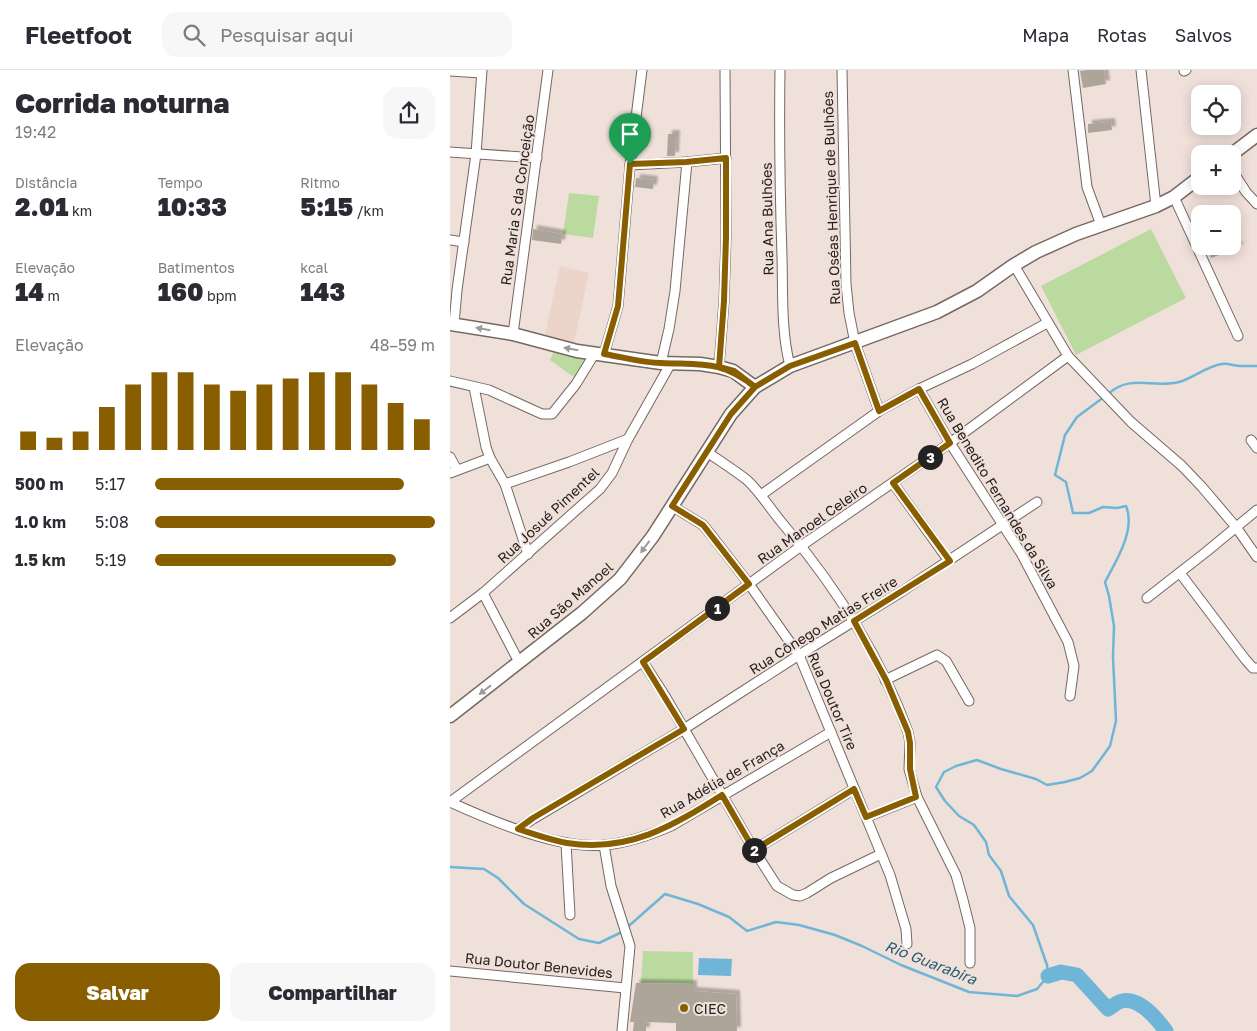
<!DOCTYPE html>
<html lang="pt">
<meta charset="utf-8">
<style>
body{margin:0;font-family:"Golos Text",sans-serif;background:#f7f7f7;color:#2b2b33;height:100vh;display:flex;flex-direction:column;font-size:19px;white-space:nowrap}
*{box-sizing:border-box;margin:0}
p{font-size:16px;color:#7c7c81}
.icon{flex:none;width:28px;height:28px;fill:none;stroke:currentColor;stroke-width:2;stroke-linecap:round;stroke-linejoin:round}
.map{position:relative;flex:1;overflow:hidden}
.details{display:flex;flex-direction:column;background:#fff;width:450px}
.details>*{flex:none}
.fabs{position:absolute;left:741px;top:15px;display:grid;gap:10px}
.fabs a{display:grid;place-items:center;width:50px;height:50px;border-radius:10px;background:#fff;box-shadow:0 2px 12px #0003;font-size:25px}
.pin{position:absolute;display:grid;place-items:center;width:42px;height:42px;color:#fff;margin:-51px -21px;border-radius:50% 50% 50% 0;rotate:-45deg;box-shadow:0 0 5px #0007}
.pin .icon{rotate:45deg}
.km{position:absolute;width:25px;height:25px;margin:-12px;border-radius:50%;background:#222;color:#fff;font-size:14px;line-height:25px;text-align:center}
.round{display:grid;place-items:center;flex:none;width:52px;height:52px;border-radius:15px;background:#f7f7f7}
.summary{display:flex;align-items:center;justify-content:space-between;height:85px;padding:0 15px}
h1{font-size:28px;font-weight:800;line-height:38px}
.metrics{display:grid;grid-template-columns:repeat(3,1fr);gap:8px;height:85px;padding:5px 15px}
.metrics div{display:grid;align-content:center}
.metrics b{font-size:25px;font-weight:800}
.metrics small{font-size:14px;font-weight:400}
.metrics p{font-size:14px}
.chart{height:140px;padding:10px 15px}
.chart p{display:flex;justify-content:space-between}
.chart svg{width:100%;height:90px;margin-top:5px;stroke:#895e00;stroke-width:6}
.primary-button{display:flex;gap:10px;margin-top:auto;padding:10px 15px}
.primary-button a{flex:1;height:58px;border-radius:15px;background:#895e00;color:#fff;font-size:20px;font-weight:800;line-height:58px;text-align:center}
.primary-button a+a{background:#f7f7f7;color:#2b2b33}
ul{padding:0 15px;list-style:none;font-size:16px}
li{display:grid;grid-template-columns:80px 60px 1fr;align-items:center;height:38px}
li i{height:12px;border-radius:6px;background:#895e00}
header{display:flex;align-items:center;gap:30px;box-sizing:border-box;height:70px;padding:0 25px;background:#fff;border-bottom:1px solid #e1e1e2}
header strong{font-size:24px}
nav{display:flex;gap:28px;margin-inline-start:auto;font-size:18px}
.search{width:350px;height:45px;background:#f7f7f7;display:flex;align-items:center;gap:12px;box-sizing:border-box;padding:0 18px;border-radius:15px;color:#7c7c81;font-size:19px}
main{display:flex;flex:1;min-height:0}
.map>svg:first-child{display:block}
.built{fill:#ecd4ca}
.green{fill:#bbda9f}
.water{fill:#6fb5d7}
.lines{fill:none;stroke-linecap:round;stroke-linejoin:round}
.stream{stroke:#6fb5d7;stroke-width:2.5}
.river{stroke:#6fb5d7;stroke-width:15}
.building{fill:#ada599;filter:url(#shadow)}
.street-casing{stroke:#756862;stroke-width:11}
.secondary-casing{stroke:#756862;stroke-width:15}
.street{stroke:#fff;stroke-width:9}
.secondary{stroke:#fff;stroke-width:12}
.oneway{fill:#9d9b9a}
.route-casing{stroke:#fff;stroke-width:10}
.route{stroke:#895e00;stroke-width:6}
.poi-dot{fill:#895e00;stroke:#f0e0da;stroke-width:2}
.labels{text-anchor:middle;dominant-baseline:central;stroke-width:4;stroke-linejoin:round;paint-order:stroke}
.street-label{font-size:14px;fill:#26201e;stroke:#f0e0da}
.poi-label{font-size:14px;fill:#26201e;stroke:#f0e0da;text-anchor:start}
.water-label{font-size:15px;font-style:italic;fill:#275d76;stroke:#f0e0da}
</style>
<header>
<strong>Fleetfoot</strong>
<div class="search"><svg class="icon" aria-label="search" viewBox="0 0 24 24"><circle cx="10" cy="10" r="6"/><path d="M15 15l6 6"/></svg>Pesquisar aqui</div>
<nav><a>Mapa</a><a>Rotas</a><a>Salvos</a></nav>
</header>
<main>
<section class="details">
<div class="summary"><div><h1>Corrida noturna</h1><p>19:42</p></div><a class="round"><svg class="icon" aria-label="share" viewBox="0 0 24 24"><path d="M12 15V3M7 8l5-5 5 5M5 13v7h14v-7"/></svg></a></div>
<div class="metrics">
<div><p>Distância</p><b>2.01<small> km</small></b></div>
<div><p>Tempo</p><b>10:33</b></div>
<div><p>Ritmo</p><b>5:15<small> /km</small></b></div>
</div>
<div class="metrics">
<div><p>Elevação</p><b>14<small> m</small></b></div>
<div><p>Batimentos</p><b>160<small> bpm</small></b></div>
<div><p>kcal</p><b>143</b></div>
</div>
<div class="chart"><p><span>Elevação</span>48–59 m</p>
<svg viewBox="0 0 160 44" preserveAspectRatio="none"><path d="M5 44V35M15 44V38M25 44V35M35 44V23M45 44V12M55 44V6M65 44V6M75 44V12M85 44V15M95 44V12M105 44V9M115 44V6M125 44V6M135 44V12M145 44V21M155 44V29"/></svg>
</div>
<ul>
<li><b>500 m</b>5:17<i style="width:89%"></i></li>
<li><b>1.0 km</b>5:08<i style="width:100%"></i></li>
<li><b>1.5 km</b>5:19<i style="width:86%"></i></li>
</ul>
<div class="primary-button"><a>Salvar</a><a>Compartilhar</a></div>
</section>
<div class="map">
<svg width="807" height="961" viewBox="0 0 807 961">
<defs>
<filter id="shadow"><feDropShadow dx="4" dy="-4" stdDeviation="1" flood-color="#0004"/></filter>
</defs>
<rect width="100%" height="100%" fill="#f0e0da"/>
<path class="built" d="M110,196L139,203L123,277L94,269Z"/>
<g class="green">
<path d="M119,123L149,126L143,168L113,164Z"/>
<path d="M701,159L736,228L626,285L591,216Z"/>
<path d="M104,281L139,286L125,308L100,290Z"/>
<path d="M193,881L243,882V914L191,913Z"/>
</g>
<path class="water" d="M249,888L282,889L281,906L248,905Z"/>
<g class="lines">
<g class="stream">
<path d="M658,324C682,303 703,319 729,312C743,308 757,296 772,294C778,293 785,296 791,296C797,296 802,296 807,296"/>
<path d="M0,797L34,799L48,808L74,834L129,869L149,873L172,862L215,824L248,834L279,847L297,861L326,852L349,855L385,865L412,876L451,895L519,922L567,926L587,919L598,906L597,895L583,855L559,826L551,801L539,785L536,772L524,755L509,746L495,731L486,717L494,702L506,696L527,690L551,699L586,709L597,715L615,712L630,708L642,701L660,676L666,651L663,587L664,556L659,526L655,512C666,491 686,460 676,436L667,438L653,437L639,443H623L616,412L605,405L615,365L627,347L654,327"/>
</g>
<path class="river" d="M598,906L611,902L627,905L658,939C662,937 667,932 672,931C690,927 707,949 716,961"/>
</g>
<g class="building">
<path d="M638,0H654L656,14L633,18L630,1Z"/>
<path d="M661,52L662,60L638,63V54Z"/>
<path d="M218,64H226L225,86H217Z"/>
<path d="M186,108L204,110L203,119L185,117Z"/>
<path d="M83,159L112,164L111,174L82,170Z"/>
<path d="M766,176H790V177L761,188L758,179Z"/>
<path d="M186,913L243,914V921L286,924L287,961H226V953L196,952V961H183L184,952H180Z"/>
</g>
<g class="lines">
<g class="street-casing">
<g id="street">
<path d="M330,0C329,62 330,124 332,187C333,223 331,261 340,296"/>
<path d="M392,0L396,214L399,243L405,273L429,341"/>
<path d="M623,0L637,117L651,155"/>
<path d="M691,0L706,136"/>
<path d="M0,1L31,3"/>
<path d="M734,1L736,0"/>
<path d="M0,82L87,88"/>
<path d="M180,95L237,92L276,88"/>
<path d="M782,100L796,122L807,134"/>
<path d="M724,127L788,266"/>
<path d="M0,170L14,172"/>
<path d="M564,195L618,286L681,352L732,396L752,417L786,457L807,487"/>
<path d="M4,254L7,220L26,84L32,0"/>
<path d="M63,264L98,0"/>
<path d="M154,284L168,236L180,95L192,0"/>
<path d="M211,293L219,259L225,221L237,92"/>
<path d="M269,297L274,231L276,167L275,0"/>
<path d="M0,311L39,320L92,344H102L126,314L145,283"/>
<path d="M24,317L36,377L40,388L55,414L78,484"/>
<path d="M469,319L500,373L571,483L618,572L624,596L620,626"/>
<path d="M801,370L807,378"/>
<path d="M257,382C270,391 284,400 297,410C311,423 321,440 333,454C385,516 430,585 458,662L460,673L459,699L467,727L506,805L513,830L520,858V893"/>
<path d="M0,387L7,400"/>
<path d="M0,403L40,388"/>
<path d="M443,413L499,491"/>
<path d="M55,414L119,392L178,369"/>
<path d="M311,425L429,341L469,319L522,294L597,253"/>
<path d="M222,436L253,455L262,466L299,514L349,585L440,805L456,859L457,874"/>
<path d="M730,503L795,589L803,598H807"/>
<path d="M33,523L69,592"/>
<path d="M697,528L756,482L807,440"/>
<path d="M0,548L33,523L150,419L162,403L178,369L221,293"/>
<path d="M193,592L215,626L304,780L327,816L343,825L350,826L357,823L381,808L431,784"/>
<path d="M435,610L487,585L496,591L519,631"/>
<path d="M0,732L351,476L500,373L618,286"/>
<path d="M0,732C42,751 109,780 155,775C177,773 200,765 221,756L381,662"/>
<path d="M417,747L467,727"/>
<path d="M68,759L83,749L234,659L349,585L451,522L587,432"/>
<path d="M116,773L120,845"/>
<path d="M154,775L161,816L180,876L172,961"/>
<path d="M304,780L404,719"/>
<path d="M0,901L175,918"/>
</g>
</g>
<g class="secondary-casing">
<g id="secondary">
<path d="M782,84L807,65"/>
<path d="M0,254L63,264L127,281L211,293L250,294L269,297L283,301L305,317"/>
<path d="M0,646L132,543L170,509L203,466L281,344L305,317L340,296L487,242L527,221L564,195L586,182L626,164L706,136L724,127L750,107"/>
</g>
</g>
<use href="#street" class="street"/>
<use href="#secondary" class="secondary"/>
</g>
<defs><path id="oneway-solid" d="M-6-.8H1V-3.2L6.5 0L1 3.2V.8H-6Z" transform="scale(1.25)"/></defs>
<g class="oneway">
<use href="#oneway-solid" transform="translate(33 259) rotate(-170)"/>
<use href="#oneway-solid" transform="translate(121 279) rotate(-170)"/>
<use href="#oneway-solid" transform="translate(195 477) rotate(126)"/>
<use href="#oneway-solid" transform="translate(35 620) rotate(142)"/>
</g>
<g class="lines">
<g class="route-casing">
<path id="route" d="M180,94L236,92L276,88V167L274,231L269,297L284,301L305,317L281,344L222,436L253,455L299,514L193,592L234,659L83,748L68,759C84,764 100,770 117,773C178,783 223,756 272,725L304,780L404,719L416,747L466,727L460,699V673L458,662L436,610L404,551L500,491L443,413L500,373L469,319L429,341L405,273L340,296L305,317C271,290 252,295 211,293C192,293 173,287 154,284L168,236L180,94"/>
</g>
<use href="#route" class="route"/>
</g>
<circle class="poi-dot" cx="234" cy="938" r="5"/>
<g class="labels">
<g class="street-label">
<text transform="translate(381 128) rotate(-92)">Rua Oséas Henrique de Bulhões</text>
<text transform="translate(67 130) rotate(-82)">Rua Maria S da Conceição</text>
<text transform="translate(317 149) rotate(-91)">Rua Ana Bulhões</text>
<text transform="translate(548 423) rotate(59)">Rua Benedito Fernandes da Silva</text>
<text transform="translate(98 445) rotate(-43)">Rua Josué Pimentel</text>
<text transform="translate(362 453) rotate(-35)">Rua Manoel Celeiro</text>
<text transform="translate(120 530) rotate(-41)">Rua São Manoel</text>
<text transform="translate(373 555) rotate(-32)">Rua Cônego Matias Freire</text>
<text transform="translate(383 631) rotate(67)">Rua Doutor Tire</text>
<text transform="translate(272 709) rotate(-30)">Rua Adélia de França</text>
<text transform="translate(89 895) rotate(6)">Rua Doutor Benevides</text>
</g>
<g class="poi-label">
<text x="244" y="938">CIEC</text>
</g>
<g class="water-label">
<text transform="translate(481 892) rotate(21)">Rio Guarabira</text>
</g>
</g>
</svg>
<div class="fabs">
<a><svg class="icon" aria-label="locate" viewBox="0 0 24 24"><circle cx="12" cy="12" r="6"/><path d="M12 2v4M12 18v4M2 12h4M18 12h4"/></svg></a>
<a>+</a>
<a>−</a>
</div>
<div class="pin" style="left:180px;top:94px;background:#1e9e55"><svg class="icon" aria-label="arrive" viewBox="0 0 24 24"><path d="M6 21V4h12l-3 4 3 4H6"/></svg></div>
<b class="km" style="left:267px;top:538px">1</b>
<b class="km" style="left:304px;top:780px">2</b>
<b class="km" style="left:480px;top:387px">3</b>
</div>
</main>
